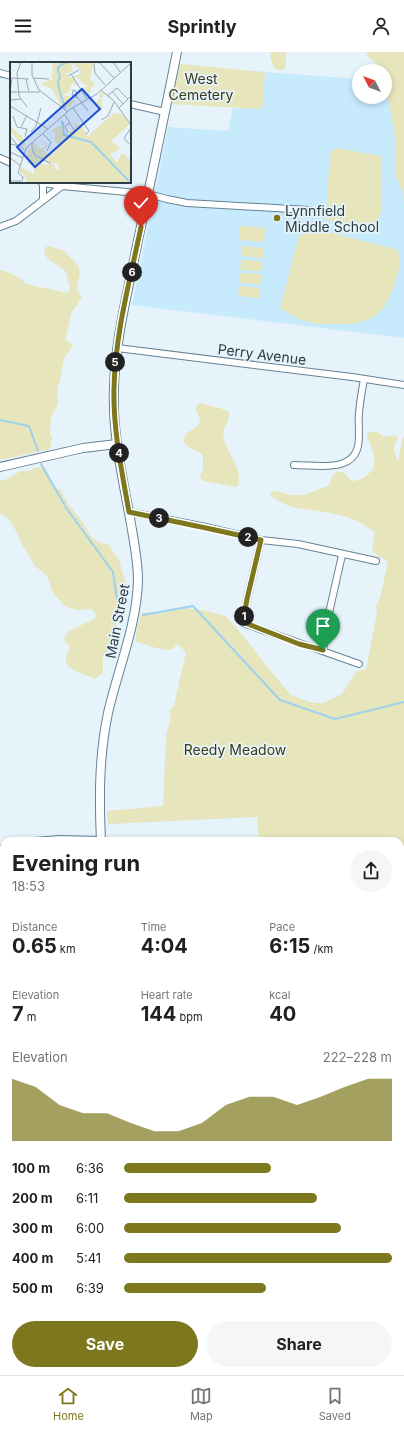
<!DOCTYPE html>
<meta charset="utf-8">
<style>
body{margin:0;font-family:Inter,sans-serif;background:#f6f6f6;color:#202124;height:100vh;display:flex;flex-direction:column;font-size:15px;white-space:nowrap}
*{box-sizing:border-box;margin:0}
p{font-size:13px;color:#757577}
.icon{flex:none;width:22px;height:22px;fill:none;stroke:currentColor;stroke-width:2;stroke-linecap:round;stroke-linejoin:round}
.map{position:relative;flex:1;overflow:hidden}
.sheet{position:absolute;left:0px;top:785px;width:404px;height:538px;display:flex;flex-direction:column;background:#fff;border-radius:12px 12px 0 0;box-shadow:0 2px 6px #0003}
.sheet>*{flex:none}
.needle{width:26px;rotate:312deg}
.buttons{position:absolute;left:352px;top:12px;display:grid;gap:8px}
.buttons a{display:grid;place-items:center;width:40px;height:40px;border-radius:50%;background:#fff;box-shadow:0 2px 6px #0003;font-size:20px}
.pin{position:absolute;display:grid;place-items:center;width:34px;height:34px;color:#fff;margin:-41px -17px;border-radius:50% 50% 50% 0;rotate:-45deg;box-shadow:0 0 4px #0007}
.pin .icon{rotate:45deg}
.km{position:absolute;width:20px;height:20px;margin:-10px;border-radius:50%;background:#222;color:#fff;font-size:11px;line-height:20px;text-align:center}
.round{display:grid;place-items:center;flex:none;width:42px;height:42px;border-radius:21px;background:#f6f6f6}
.overview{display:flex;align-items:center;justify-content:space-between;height:68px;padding:0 12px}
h1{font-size:22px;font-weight:700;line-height:30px}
.metrics{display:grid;grid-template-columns:repeat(3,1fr);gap:6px;height:68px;padding:4px 12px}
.metrics div{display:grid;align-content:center}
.metrics b{font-size:20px;font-weight:700}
.metrics small{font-size:11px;font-weight:400}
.metrics p{font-size:11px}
.chart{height:112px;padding:8px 12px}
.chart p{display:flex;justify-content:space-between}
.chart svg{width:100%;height:72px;margin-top:4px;fill:#7d781d;opacity:.7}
.action{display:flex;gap:8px;margin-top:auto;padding:8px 12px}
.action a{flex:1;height:46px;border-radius:24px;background:#7d781d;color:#fff;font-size:16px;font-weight:700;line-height:46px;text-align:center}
.action a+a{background:#f6f6f6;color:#202124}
ul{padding:0 12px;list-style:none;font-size:13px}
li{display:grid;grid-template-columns:64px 48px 1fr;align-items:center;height:30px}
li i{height:10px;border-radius:5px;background:#7d781d}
header{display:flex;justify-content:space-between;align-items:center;height:52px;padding:0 12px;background:#fff;font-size:18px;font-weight:700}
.dock{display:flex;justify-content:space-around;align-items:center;height:56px;border-top:1px solid #e0e0e0;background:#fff;font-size:11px;color:#757577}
.dock a{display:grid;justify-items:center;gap:2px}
.dock .active{color:#7d781d}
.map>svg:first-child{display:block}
.built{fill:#c8eafd}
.green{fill:#e6e5bb}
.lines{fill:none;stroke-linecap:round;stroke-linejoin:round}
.stream{stroke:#9ed1ed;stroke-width:2}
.minor-casing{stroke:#648395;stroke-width:8}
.tertiary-casing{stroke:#648395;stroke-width:10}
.minor{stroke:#fff;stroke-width:6}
.tertiary{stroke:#fff;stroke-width:8}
.route-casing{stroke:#fff;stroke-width:8}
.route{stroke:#7d781d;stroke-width:5}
.poi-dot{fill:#7d781d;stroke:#e6f3fb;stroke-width:1.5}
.labels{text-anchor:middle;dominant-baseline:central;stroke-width:3.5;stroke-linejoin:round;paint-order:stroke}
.park-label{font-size:14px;fill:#3c3a13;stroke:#e6f3fb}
.poi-label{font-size:14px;fill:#2d3b42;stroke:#e6f3fb;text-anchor:start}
.street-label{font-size:14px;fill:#2d3b42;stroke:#e6f3fb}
.inset-river{fill:none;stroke:#9ed1ed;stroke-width:2}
.inset-road{fill:none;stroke:#9ca9b1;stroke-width:1}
.view{fill:#1d4ed8;fill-opacity:0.15;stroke:#1d4ed8;stroke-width:2}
.inset-edge{fill:none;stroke:#2d3b42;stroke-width:2}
</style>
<header><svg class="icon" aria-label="menu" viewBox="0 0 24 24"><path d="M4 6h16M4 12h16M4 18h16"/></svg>Sprintly<svg class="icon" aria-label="person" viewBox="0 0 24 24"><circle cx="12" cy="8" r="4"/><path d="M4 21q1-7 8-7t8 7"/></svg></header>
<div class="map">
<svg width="404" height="1323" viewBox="0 0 404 1323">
<rect width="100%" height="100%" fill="#e6f3fb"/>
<path class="built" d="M404,18V286L132,253L168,75L228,79L233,56L262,57L265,20L359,27V45H385V30L399,31Z"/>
<g class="green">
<path d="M270,0H288L286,1V14L284,17C273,22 271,8 270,0Z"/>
<path d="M366,0H404V156L403,140L396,125V90L385,30V19H381C379,10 368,9 366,0Z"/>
<path d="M180,12L265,20L262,57L172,52Z"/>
<path d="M336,96L381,104V161L374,174L360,179L326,167L330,101Z"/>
<path d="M240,174L265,176L264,190L239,188Z"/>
<path d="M312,176L398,198L400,213L393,237L383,257L370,267L353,272H318L298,267L280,256L299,184Z"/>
<path d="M48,194L63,198L78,213L80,220L77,236L78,240L82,246L80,247L75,256L72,259L65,288L73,293L64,307L57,341L58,351L51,366L50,382L52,385L50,397L0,408V218C7,219 22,226 26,232L68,241C71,237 70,235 69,231C67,227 68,222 65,219C58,211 41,208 45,196Z"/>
<path d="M242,194L263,196V206L241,204Z"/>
<path d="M241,208L262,209V219L240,218Z"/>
<path d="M240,221L261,222V232L239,231Z"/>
<path d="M239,234L260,236V246L238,244Z"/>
<path d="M200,351L220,356L229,360C230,372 221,375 224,388C228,403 243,417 238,433L235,435L204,429L201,427L200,423L203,419V404L198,399L190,396L184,391C183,379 194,379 200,371C201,365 195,360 196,354Z"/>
<path d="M375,379L385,385L396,383L398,387C392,395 394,400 398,409L403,385H404V862L400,861V789H259L257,765L108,772L107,759L163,754L166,684L171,664L169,660L174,653L186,600L177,592C175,594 174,596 172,597C165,601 144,591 136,590C135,580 139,572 140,562L148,560L159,562L181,556L202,558L226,564L246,587L261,607L291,643L307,649L315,651H324L342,642L356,620L360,618H366L377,560L376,554L380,546L388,510C383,504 375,505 372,497L375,481C356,463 327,460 303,457C293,457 280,450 272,445L270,441L272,439C279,439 285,442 291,443C308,445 314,438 328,434L333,423L337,419L344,421L351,429C362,429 367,424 374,416V403L367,383L368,381Z"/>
<path d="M39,415L45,416L53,433L55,436L60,437L68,452L84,472L92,486L101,491L109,493L119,508L125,529L120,552L119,567L115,570C123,589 111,593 103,605V621L95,627C86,622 63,618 66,605C67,602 69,599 70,596L64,587L69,579L94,567L96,564L95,560L90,557L78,558L70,556L64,553L53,541L47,524L35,514L22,492L15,477L8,466L0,461V429L7,427L21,419H28Z"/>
<rect x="400" y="1044" width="4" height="94"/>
<path d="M0,1177H4V1241L0,1240Z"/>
<path d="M400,1206H404V1323H285V1319H400Z"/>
</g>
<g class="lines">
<g class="stream">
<path d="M0,368L29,374L38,399"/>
<path d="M41,412L67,457L113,520L117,547L126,551"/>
<path d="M143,563L193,554L280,648L335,667L404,650"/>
</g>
<g class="minor-casing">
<g id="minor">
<path d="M0,21L11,24"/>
<path d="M130,52L165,60"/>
<path d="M0,106L11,111"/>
<path d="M41,130L43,131V148"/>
<path d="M43,131L62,134"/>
<path d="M0,175L16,169L62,134L148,142L167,147L187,151L309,158"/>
<path d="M117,296L352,325L404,333"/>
<path d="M294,413C308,413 328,416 341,412C366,404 357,380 359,361C360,349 362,338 364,327"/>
<path d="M129,460L206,475L261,488L298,492L376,509"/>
<path d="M261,488L247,547L243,571L359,612"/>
<path d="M323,598L329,561L342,503"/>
<path d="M34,789L60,787L101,788"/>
<path d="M0,797L4,796"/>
<path d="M400,1146H404"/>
<path d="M0,1286L4,1282"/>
</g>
</g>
<g class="tertiary-casing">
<g id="tertiary">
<path d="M0,415L83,396L117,392"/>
<path d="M101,789C99,745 99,704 108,661C118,617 137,573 138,528C138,509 134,490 131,472C123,427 112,382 114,336C115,288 128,240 137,193C151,129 164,65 177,0"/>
<path d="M135,1319L139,1323"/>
</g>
</g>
<use href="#minor" class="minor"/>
<use href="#tertiary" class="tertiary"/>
</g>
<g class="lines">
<g class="route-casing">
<path id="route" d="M141,175C130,228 115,282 114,337C113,378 122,420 129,460L206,476L261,488L247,547L243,570L299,592L323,598"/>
</g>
<use href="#route" class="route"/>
</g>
<circle class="poi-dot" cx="277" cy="166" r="4"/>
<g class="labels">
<g class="park-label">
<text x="201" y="26">West<tspan x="201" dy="16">Cemetery</tspan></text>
<text x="235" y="697">Reedy Meadow</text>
</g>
<g class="poi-label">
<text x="285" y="158">Lynnfield<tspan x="285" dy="16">Middle School</tspan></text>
</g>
<g class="street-label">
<text transform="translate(262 302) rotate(7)">Perry Avenue</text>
<text transform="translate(117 569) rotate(-79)">Main Street</text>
</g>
</g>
<g transform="translate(10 10)">
<rect width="121" height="121" fill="#e6f3fb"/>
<path d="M43,0H84L80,17L85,23L81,26L80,32L75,28L77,23L73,22L72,19L68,21L71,18L66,15L64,16L67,24L62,21L59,30L52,33L59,34L65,40L55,47L51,44L42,27L31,23L32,21L42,18ZM64,2L72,11L60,16L56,11L63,10L61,4ZM91,29L95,33L92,35V47L81,56L90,44L84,41L91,36L89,35ZM105,50L106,53L111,51L120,62L101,79L109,85L112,83L106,90L101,91L102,95L107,101L112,91L121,98V121H17L15,114L10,110L11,105L23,112L25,107L17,101L21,98L17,95L18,85L29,97H32L30,100L34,103L45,102V108H49L48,101H37L26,92L22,86L24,81L31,87L36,84L33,78L38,84L33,88L39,94L44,91L48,82L44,78L46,73L40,66L42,68L51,63V58L54,63L55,71L58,72L65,66L63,59L67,63L70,62L78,74ZM1,65L13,75L16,84L11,83L0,68Z" fill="#e6e5bb" fill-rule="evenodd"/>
<path class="inset-river" d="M55,46L49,27L48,19L50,16L48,8V5L57,0M51,59L53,61L54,73L81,80L119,119"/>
<path class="inset-road" d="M11,0L7,11L9,34L17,45M22,0V13L29,28L58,50M89,0L104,16M103,0L110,10M84,2L85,11L95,23M61,12L77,37M58,14L69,8M23,16L39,17M16,17L19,30M91,28L104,39L121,63M102,29L113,42M0,30L2,16L19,17M0,30H30M87,32L121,1M97,34L107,26L118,37M67,35L66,29L63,28L62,33L65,35L68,36L78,49M0,43L1,38L11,37M0,44L38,67M63,46L79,69L76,72M109,46L121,34M55,53L64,68M3,54L7,65L17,67L15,75M91,58L98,54L104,40M11,65L17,53M21,70L26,64L31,46M58,71L55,64L60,61M33,72L41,80L37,89M0,74L8,84M22,81V87L25,93L41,102M0,82L11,84L14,88M119,82L114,76L121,66M0,90L13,96M0,96L11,104M8,111L16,86L62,46L87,32M0,119H12L13,115L8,111"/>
<path class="view" d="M72,27L90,47L25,105L7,85Z"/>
<rect width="121" height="121" class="inset-edge"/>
</g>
</svg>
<div class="buttons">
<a><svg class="needle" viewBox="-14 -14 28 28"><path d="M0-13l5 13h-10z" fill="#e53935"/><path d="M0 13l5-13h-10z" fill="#757577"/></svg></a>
</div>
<div class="pin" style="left:323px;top:598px;background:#1e9e55"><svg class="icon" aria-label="arrive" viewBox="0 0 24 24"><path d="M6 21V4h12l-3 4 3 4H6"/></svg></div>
<div class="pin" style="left:141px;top:175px;background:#d93025"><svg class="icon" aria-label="check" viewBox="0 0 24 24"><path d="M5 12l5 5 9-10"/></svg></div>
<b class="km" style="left:244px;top:564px">1</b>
<b class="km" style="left:248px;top:485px">2</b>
<b class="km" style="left:159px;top:466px">3</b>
<b class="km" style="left:119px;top:401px">4</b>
<b class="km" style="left:115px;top:310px">5</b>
<b class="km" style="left:132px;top:220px">6</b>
<section class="sheet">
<div class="overview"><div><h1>Evening run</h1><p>18:53</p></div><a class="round"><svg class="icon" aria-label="share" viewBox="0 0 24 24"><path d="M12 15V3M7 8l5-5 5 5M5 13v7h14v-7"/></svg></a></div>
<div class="metrics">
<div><p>Distance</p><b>0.65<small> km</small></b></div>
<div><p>Time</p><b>4:04</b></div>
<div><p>Pace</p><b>6:15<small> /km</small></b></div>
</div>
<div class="metrics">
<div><p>Elevation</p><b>7<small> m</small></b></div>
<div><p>Heart rate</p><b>144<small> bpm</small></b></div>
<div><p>kcal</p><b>40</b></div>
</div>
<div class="chart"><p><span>Elevation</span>222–228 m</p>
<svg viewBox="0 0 160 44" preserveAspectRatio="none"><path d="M0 44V6L10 11L20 22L30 27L40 27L50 33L60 38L70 38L80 33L90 22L100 17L110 17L120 22L130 17L140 11L150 6L160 6V44z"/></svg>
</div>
<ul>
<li><b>100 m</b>6:36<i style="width:55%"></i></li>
<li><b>200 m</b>6:11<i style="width:72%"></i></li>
<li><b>300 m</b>6:00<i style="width:81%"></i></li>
<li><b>400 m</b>5:41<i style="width:100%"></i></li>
<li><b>500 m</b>6:39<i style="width:53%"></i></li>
</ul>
<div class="action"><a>Save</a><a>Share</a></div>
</section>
</div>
<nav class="dock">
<a class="active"><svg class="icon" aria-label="home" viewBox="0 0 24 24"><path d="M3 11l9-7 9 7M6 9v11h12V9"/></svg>Home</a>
<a><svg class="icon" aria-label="map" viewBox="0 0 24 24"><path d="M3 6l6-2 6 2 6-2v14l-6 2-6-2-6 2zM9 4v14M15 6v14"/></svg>Map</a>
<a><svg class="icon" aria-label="saved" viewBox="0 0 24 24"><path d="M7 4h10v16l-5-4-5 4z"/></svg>Saved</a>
</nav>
